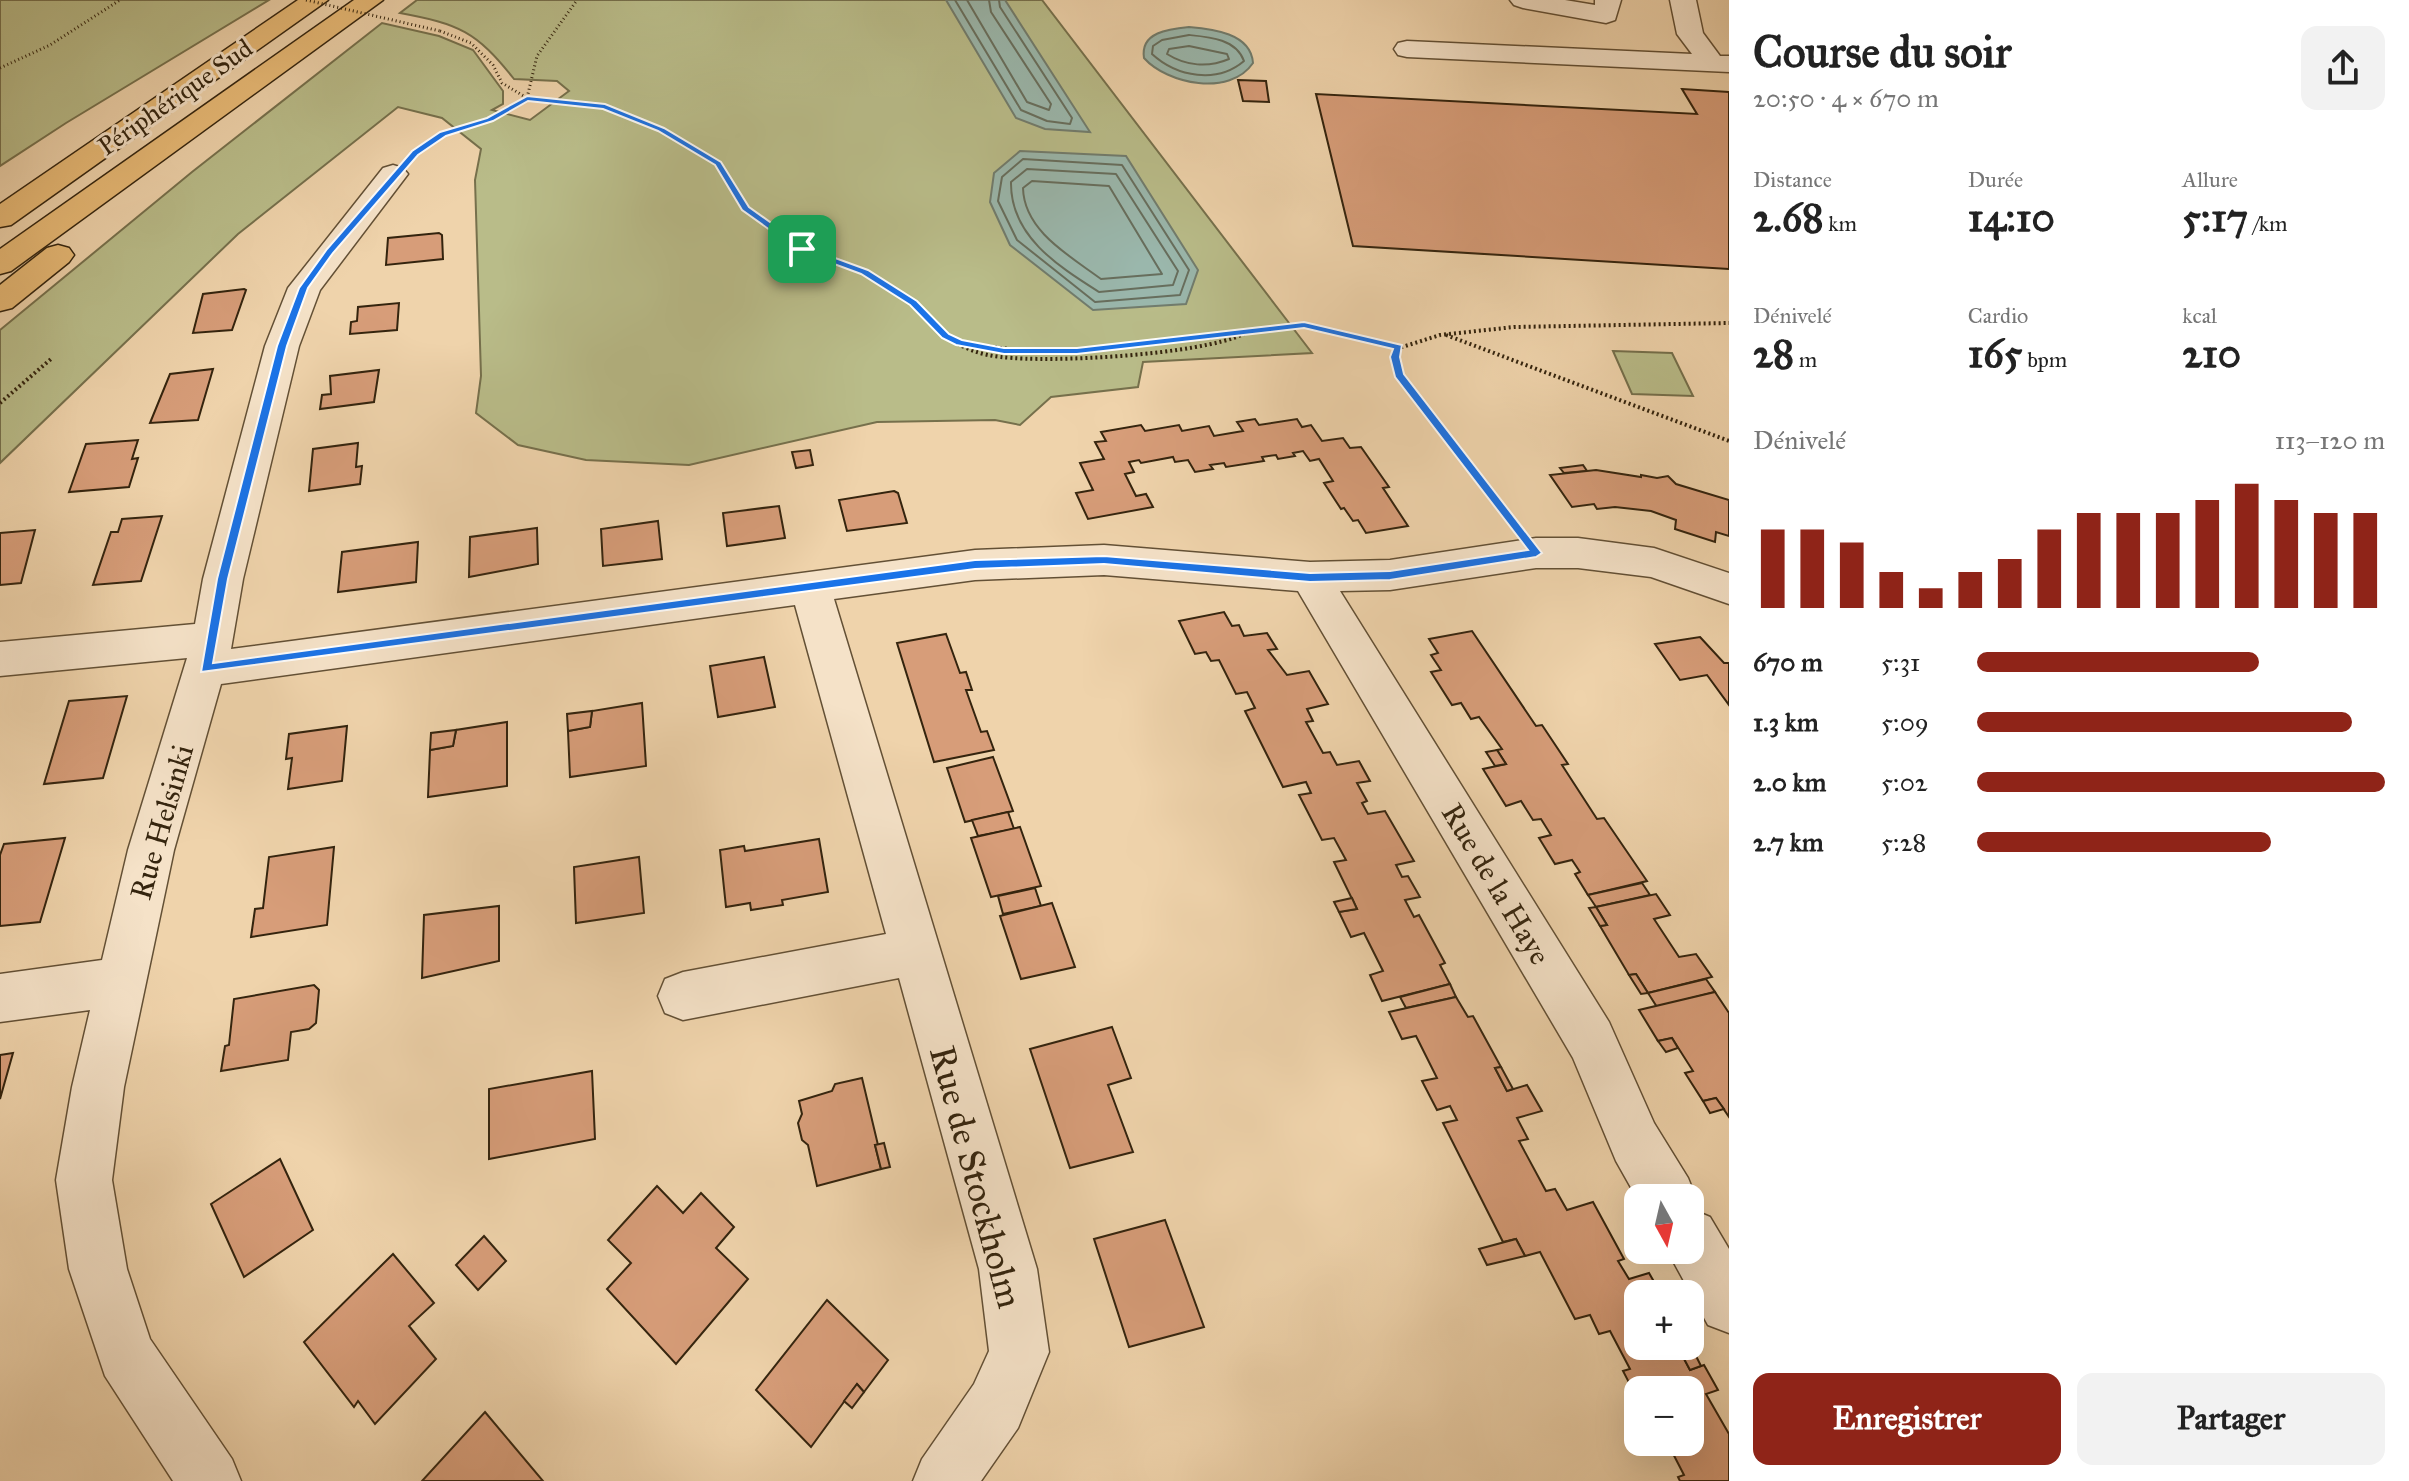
<!DOCTYPE html>
<html lang="fr">
<meta charset="utf-8">
<style>
body{margin:0;font-family:"IM FELL Great Primer",serif;background:#f2f2f2;color:#222;height:100vh;display:flex;flex-direction:column;font-size:30px;white-space:nowrap}
*{box-sizing:border-box;margin:0}
p{font-size:26px;color:#767676}
.icon{flex:none;width:44px;height:44px;fill:none;stroke:currentColor;stroke-width:2;stroke-linecap:round;stroke-linejoin:round}
.map{position:relative;flex:1;overflow:hidden}
.sheet{display:flex;flex-direction:column;background:#fff;width:680px}
.sheet>*{flex:none}
.needle{width:52px;rotate:172deg}
.fabs{position:absolute;left:1624px;top:1184px;display:grid;gap:16px}
.fabs a{display:grid;place-items:center;width:80px;height:80px;border-radius:16px;background:#fff;box-shadow:0 8px 32px #0002;font-size:40px}
.pin{position:absolute;display:grid;place-items:center;width:68px;height:68px;color:#fff;margin:-34px;border-radius:16px;box-shadow:0 4px 12px #0006}
.round{display:grid;place-items:center;flex:none;width:84px;height:84px;border-radius:16px;background:#f2f2f2}
.headline{display:flex;align-items:center;justify-content:space-between;height:136px;padding:0 24px}
h1{font-size:44px;font-weight:700;line-height:60px}
.metrics{display:grid;grid-template-columns:repeat(3,1fr);gap:12px;height:136px;padding:8px 24px}
.metrics div{display:grid;align-content:center}
.metrics b{font-size:40px;font-weight:700}
.metrics small{font-size:22px;font-weight:400}
.metrics p{font-size:22px}
.chart{height:224px;padding:16px 24px}
.chart p{display:flex;justify-content:space-between}
.chart svg{width:100%;height:144px;margin-top:8px;stroke:#8f2418;stroke-width:6}
.button{display:flex;gap:16px;margin-top:auto;padding:16px 24px}
.button a{flex:1;height:92px;border-radius:16px;background:#8f2418;color:#fff;font-size:32px;font-weight:700;line-height:92px;text-align:center}
.button a+a{background:#f2f2f2;color:#222}
ul{padding:0 24px;list-style:none;font-size:26px}
li{display:grid;grid-template-columns:128px 96px 1fr;align-items:center;height:60px}
li i{height:20px;border-radius:10px;background:#8f2418}
main{display:flex;flex:1;min-height:0}
.map>svg:first-child{display:block}
.green{fill:#b9bc89;stroke:#76704c;stroke-width:2}
.water{fill:#9ab7ac;stroke:#717c6d;stroke-width:2}
.lines{fill:none;stroke-linecap:round;stroke-linejoin:round}
.shore{stroke:#676e5d;stroke-width:2}
.building{fill:#d79d79;stroke:#34240e;stroke-width:2}
.minor-casing{stroke:#635035;stroke-width:3}
.highway-casing{stroke:#34240e;stroke-width:3}
.path-far1{stroke:#34240e;stroke-width:3;stroke-dasharray:1 3;stroke-linecap:butt}
.path{stroke:#34240e;stroke-width:4;stroke-dasharray:2 3;stroke-linecap:butt}
.minor{fill:#f5e2c8;fill-rule:evenodd}
.highway{fill:#e8ba76;fill-rule:evenodd}
.path-bridge{stroke:#34240e;stroke-width:3;stroke-dasharray:1 3;stroke-linecap:butt}
.route{fill:#1a73e8;stroke:#fff;stroke-width:2;fill-rule:evenodd}
.labels{text-anchor:middle;dominant-baseline:central;stroke-width:6;stroke-linejoin:round;paint-order:stroke}
.far-street-label{font-size:26px;fill:#34240e;stroke:#f5e2c8}
.street-label{font-size:30px;fill:#34240e;stroke:#f5e2c8}
.near-street-label{font-size:36px;fill:#34240e;stroke:#f5e2c8}
</style>
<main>
<div class="map">
<svg width="1729" height="1481" viewBox="0 0 1729 1481">
<rect width="100%" height="100%" fill="#efd3ab"/>
<filter id="stains"><feTurbulence type="fractalNoise" baseFrequency=".0025" numOctaves="4"/><feColorMatrix values="0 0 0 0 .2 0 0 0 0 .09 0 0 0 0 .02 0 0 0 .5 -.17"/></filter>
<radialGradient id="worn" r=".72"><stop offset=".6" stop-color="#630" stop-opacity="0"/><stop offset="1" stop-color="#630" stop-opacity=".3"/></radialGradient>
<g class="green">
<path d="M0,0H269L66,123L0,166Z"/>
<path d="M417,0H1042L1312,353L1143,362L1138,387L1051,397L1020,425L995,420L877,422L689,465L586,460L518,445L476,413L481,376L475,180L481,149L442,118L398,107L238,234L0,463V330L192,172L382,23L439,36L473,50L503,91V104L492,110L530,120L569,91L557,81L514,79C476,31 459,24 400,13Z"/>
<path d="M1613,351L1672,353L1693,396L1632,394Z"/>
</g>
<g class="water">
<path d="M946,0H1005L1090,132L1045,129L1016,118Z"/>
<path d="M1189,27C1212,29 1251,33 1253,63C1230,97 1167,84 1144,58C1140,32 1169,29 1189,27Z"/>
<path d="M1020,151L1126,156L1198,270L1186,304L1093,310L1010,245L990,202L994,173Z"/>
</g>
<g class="lines">
<g class="shore">
<path d="M955,0L1021,110L1047,121L1070,124L1072,118L1000,7L999,0"/>
<path d="M967,0L1027,102L1049,110L1051,104L991,12L989,0"/>
<path d="M1189,35C1210,37 1236,39 1244,61C1217,84 1177,77 1152,54L1153,46L1162,40Z"/>
<path d="M1189,46L1227,54L1229,59C1208,68 1186,66 1167,54L1169,49Z"/>
<path d="M1023,159L1122,165L1189,270L1180,295L1095,302L1017,240L998,201L1002,177Z"/>
<path d="M1027,169L1116,174L1178,271L1173,285L1099,292C1058,266 1010,236 1011,182Z"/>
<path d="M1032,181L1109,186L1162,274L1101,279C1070,256 1024,231 1023,188Z"/>
</g>
</g>
<g class="building">
<path d="M1238,80L1266,81L1269,102L1243,101Z"/>
<path d="M1682,89L1729,92V269L1353,246L1316,94L1697,114Z"/>
<path d="M439,233L442,235L443,259L386,265L388,238Z"/>
<path d="M244,289L246,290L232,330L193,333L203,294Z"/>
<path d="M399,303L397,330L350,334L351,322L357,321L358,307Z"/>
<path d="M213,369L198,420L150,423L170,374Z"/>
<path d="M379,370L374,402L320,409L322,395L331,394L330,376Z"/>
<path d="M1255,419L1259,425L1297,419L1302,427L1311,425L1322,441L1343,438L1350,448L1361,447L1389,487L1383,488L1408,526L1366,533L1358,520L1353,521L1344,508L1341,509L1324,483L1333,481L1319,459L1310,461L1303,451L1293,453L1295,456L1278,459L1276,455L1262,457L1264,461L1226,467L1224,463L1210,465L1213,469L1195,472L1188,460L1175,462L1173,457L1141,463L1139,460L1129,462L1134,472L1125,474L1136,496L1146,494L1153,507L1088,519L1076,493L1093,490L1080,463L1104,459L1095,442L1106,441L1101,432L1141,425L1145,431L1179,425L1182,431L1209,426L1214,436L1243,431L1237,422Z"/>
<path d="M138,440L132,459L138,458L129,487L69,492L86,444Z"/>
<path d="M358,443L356,467L362,466L360,484L309,491L313,449Z"/>
<path d="M810,450L813,465L796,468L792,452Z"/>
<path d="M1583,465L1587,471L1564,473L1560,468Z"/>
<path d="M1596,470L1641,477V475L1657,478L1668,476L1676,484L1729,500V536L1716,532L1715,542L1675,529L1676,520L1651,511L1615,507L1597,509L1594,504L1572,507L1550,475Z"/>
<path d="M894,491L898,493L907,523L847,531L839,500Z"/>
<path d="M779,506L785,538L727,546L723,513Z"/>
<path d="M162,516L141,581L93,585L111,532H118L122,519Z"/>
<path d="M658,521L662,559L603,566L601,529Z"/>
<path d="M537,528L538,564L469,577L470,537Z"/>
<path d="M35,530L21,583L0,585V533Z"/>
<path d="M418,542L416,582L338,592L342,552Z"/>
<path d="M1224,612L1232,626L1239,625L1244,636L1267,633L1277,649L1268,650L1287,675L1309,671L1328,704L1307,709L1313,721L1306,722L1323,753L1330,752L1337,765L1359,761L1370,781L1357,783L1367,801L1362,803L1368,814L1385,811L1414,861L1396,865L1402,877L1408,876L1420,897L1405,900L1414,917L1419,915L1445,963L1440,965L1450,984L1382,1001L1370,975L1383,971L1364,933L1351,937L1339,912L1357,909L1334,862L1346,860L1334,838L1322,840L1299,795L1311,793L1306,782L1283,787L1245,711L1255,708L1247,692L1236,694L1219,660L1211,661L1206,652L1195,654L1179,621Z"/>
<path d="M1472,631L1536,726L1542,725L1568,764L1562,765L1597,819L1604,818L1647,881L1588,895L1575,874L1580,872L1572,860L1555,864L1539,838L1551,835L1541,819L1533,820L1521,801L1506,806L1483,769L1506,764L1497,750L1502,749L1479,717L1471,719L1461,703L1452,705L1431,672L1441,670L1431,655L1438,653L1429,639Z"/>
<path d="M946,634L960,673L966,672L972,690H966L981,732L987,731L994,750L934,762L897,643Z"/>
<path d="M1700,637L1724,663H1729V705L1707,675L1680,680L1655,644Z"/>
<path d="M764,657L775,707L718,717L710,666Z"/>
<path d="M127,696L103,778L44,784L69,701Z"/>
<path d="M642,703L646,766L570,777L568,731L590,727L592,711Z"/>
<path d="M592,711L590,727L568,731L567,714Z"/>
<path d="M507,722V786L428,797L430,750L453,746L456,730Z"/>
<path d="M347,726L342,781L288,789L292,758L286,759L289,734Z"/>
<path d="M456,730L453,746L430,750L431,733Z"/>
<path d="M1497,750L1506,764L1495,766L1486,752Z"/>
<path d="M993,757L1013,811L965,822L947,768Z"/>
<path d="M1008,812L1014,829L978,836L972,820Z"/>
<path d="M1020,827L1041,886L991,897L971,838Z"/>
<path d="M65,838L40,922L0,926V855L4,844Z"/>
<path d="M819,839L828,892L782,900L783,905L751,910L750,903L726,907L720,850L744,846L745,851Z"/>
<path d="M334,847L327,925L251,937L255,909L263,908L269,857Z"/>
<path d="M639,857L644,913L576,923L574,867Z"/>
<path d="M1642,883L1650,895L1596,907L1588,895Z"/>
<path d="M1035,888L1041,906L1003,914L998,896Z"/>
<path d="M1656,894L1670,915L1654,919L1679,957L1696,954L1712,977L1648,993L1636,974L1629,975L1600,926L1607,925L1596,907Z"/>
<path d="M1352,898L1357,909L1339,912L1334,902Z"/>
<path d="M1052,903L1075,967L1021,979L1000,916Z"/>
<path d="M499,906V961L422,978L424,915Z"/>
<path d="M1596,907L1607,925L1600,926L1589,908Z"/>
<path d="M1636,974L1648,993L1641,994L1629,975Z"/>
<path d="M1706,979L1715,992L1657,1007L1648,993Z"/>
<path d="M1450,984L1456,997L1406,1008L1400,997Z"/>
<path d="M314,985L319,990L316,1023L309,1029L291,1032L288,1060L221,1071L225,1046L229,1045L234,999Z"/>
<path d="M1715,992L1729,1013V1117L1716,1098L1703,1101L1685,1073L1693,1071L1672,1038L1658,1041L1639,1010Z"/>
<path d="M1456,997L1468,1017L1473,1016L1501,1067L1495,1068L1507,1091L1527,1085L1542,1111L1517,1118L1528,1139L1519,1141L1546,1191L1555,1189L1567,1210L1593,1202L1624,1259L1618,1261L1629,1279L1649,1273L1661,1294H1638V1346L1690,1345L1694,1352L1682,1355L1690,1370L1704,1365L1718,1390L1706,1394L1729,1434V1481H1680L1678,1477L1684,1475L1667,1442H1690V1390H1638V1400L1623,1371L1630,1369L1610,1331L1599,1334L1590,1315L1575,1319L1540,1252L1525,1256L1516,1239L1503,1242L1443,1123L1457,1120L1450,1106L1437,1110L1422,1081L1437,1078L1416,1036L1402,1039L1389,1012Z"/>
<path d="M1112,1027L1131,1078L1108,1085L1133,1152L1070,1168L1030,1049Z"/>
<path d="M1672,1038L1678,1048L1666,1052L1658,1041Z"/>
<path d="M13,1053L0,1099V1055Z"/>
<path d="M1501,1067L1513,1089L1507,1091L1495,1068Z"/>
<path d="M592,1071L595,1139L489,1159V1089Z"/>
<path d="M862,1078L878,1145H875L881,1169L817,1186L808,1145L802,1140L798,1123L802,1114L799,1101L832,1091L835,1084Z"/>
<path d="M1716,1098L1724,1109L1710,1113L1703,1101Z"/>
<path d="M884,1143L890,1167L881,1169L875,1145Z"/>
<path d="M280,1159L313,1230L244,1277L211,1204Z"/>
<path d="M657,1186L683,1213L701,1193L734,1227L716,1248L748,1279L676,1364L607,1289L631,1263L608,1240Z"/>
<path d="M1165,1220L1204,1327L1129,1347L1094,1239Z"/>
<path d="M484,1236L506,1261L478,1290L456,1265Z"/>
<path d="M1516,1239L1525,1256L1487,1265L1479,1249Z"/>
<path d="M393,1254L434,1303L409,1326L436,1359L375,1424L358,1401L354,1407L304,1342Z"/>
<path d="M827,1300L888,1360L864,1392L857,1384L811,1447L756,1390Z"/>
<path d="M1694,1352L1701,1366L1690,1370L1682,1355Z"/>
<path d="M857,1384L864,1392L852,1408L844,1401Z"/>
<path d="M485,1412L543,1481H422Z"/>
</g>
<g class="lines">
<g class="minor-casing">
<g id="minor">
<path d="M1510,0H1565L1595,5V0H1621L1615,20L1606,23L1523,8L1514,5Z"/>
<path d="M1670,0H1696L1703,33L1720,56H1729V72L1407,57L1398,55L1394,49L1398,43L1407,41L1692,54L1677,34Z"/>
<path d="M393,165L403,168L408,174L320,290L299,346L243,579L231,649L975,550L1104,545L1310,562L1390,560L1536,538H1578L1654,548L1729,573V604L1651,577L1578,568H1536L1390,590L1340,591L1609,1022L1654,1123L1688,1178L1696,1198L1691,1209L1710,1217L1729,1249V1333L1708,1325L1667,1250H1690V1198L1638,1200L1616,1161L1573,1058L1298,591L1104,575L975,580L834,599L1037,1269L1049,1352L1018,1428L981,1481H913L922,1459L974,1384L989,1351L979,1269L899,978L683,1020L665,1013L658,996L665,979L683,972L886,934L795,605L221,684L174,850L124,1087L112,1180L127,1269L150,1339L232,1459L241,1481H173L105,1376L69,1269L56,1180L72,1087L90,1010L0,1022V974L102,960L128,850L187,658L0,676V642L195,624L203,579L265,346L288,288L383,168Z"/>
</g>
</g>
<g class="highway-casing">
<g id="highway">
<path d="M298,0H328L11,225L0,227V204Z"/>
<path d="M354,0H383L11,271L0,274V249Z"/>
<path d="M58,245L69,248L74,255L69,262L12,308L0,311V285L47,248Z"/>
</g>
</g>
<g class="path-far1">
<path d="M440,31L471,43L493,65L502,83L527,98L605,106L661,129L718,163L746,208L802,249L818,255"/>
<path d="M0,68L50,45L120,0"/>
<path d="M417,152L443,134L490,119L527,98L537,56L577,0"/>
</g>
<g class="path">
<path d="M813,253L865,272L897,291L946,336L959,343L1042,353L1205,338L1304,325L1399,348"/>
<path d="M1446,335L1729,441"/>
<path d="M949,339C966,349 981,355 1001,357C1053,363 1198,355 1244,334"/>
<path d="M0,403L51,359"/>
<path d="M1509,517L1399,375L1395,357L1399,348L1440,335L1514,327L1729,323"/>
</g>
<use href="#minor" class="minor"/>
<use href="#highway" class="highway"/>
<path class="path-bridge" d="M306,0L440,31"/>
</g>
<path class="route" d="M527,96L605,104L664,128L721,162L749,207L805,247L868,270L917,301L949,334L962,340L1004,348H1077L1304,322L1402,345L1400,357L1404,374L1542,553L1536,557L1390,580L1310,582L1104,564L975,569L201,672L217,579L277,346L299,288L327,249L412,151L440,132L487,118ZM528,101L603,109L658,131L715,165L742,210L799,251L861,274L910,305L942,338L956,345L1004,354H1077L1304,328L1393,349L1390,357L1395,377L1528,550L1390,571L1310,573L1104,556L975,560L213,663L228,579L287,346L308,288L333,253L418,155L446,136L493,121Z"/>
<g class="labels">
<g class="far-street-label">
<text transform="translate(175 97) rotate(-35)">Périphérique Sud</text>
</g>
<g class="street-label">
<text transform="translate(162 822) rotate(-74)">Rue Helsinki</text>
<text transform="translate(1496 884) rotate(59)">Rue de la Haye</text>
</g>
<g class="near-street-label">
<text transform="translate(976 1177) rotate(75)">Rue de Stockholm</text>
</g>
</g>
<rect width="100%" height="100%" filter="url(#stains)"/>
<rect width="100%" height="100%" fill="url(#worn)"/>
</svg>
<div class="fabs">
<a><svg class="needle" viewBox="-14 -14 28 28"><path d="M0-13l5 13h-10z" fill="#e53935"/><path d="M0 13l5-13h-10z" fill="#767676"/></svg></a>
<a>+</a>
<a>−</a>
</div>
<div class="pin" style="left:802px;top:249px;background:#1e9e55"><svg class="icon" aria-label="arrive" viewBox="0 0 24 24"><path d="M6 21V4h12l-3 4 3 4H6"/></svg></div>
</div>
<section class="sheet">
<div class="headline"><div><h1>Course du soir</h1><p>20:50 · 4 × 670 m</p></div><a class="round"><svg class="icon" aria-label="share" viewBox="0 0 24 24"><path d="M12 15V3M7 8l5-5 5 5M5 13v7h14v-7"/></svg></a></div>
<div class="metrics">
<div><p>Distance</p><b>2.68<small> km</small></b></div>
<div><p>Durée</p><b>14:10</b></div>
<div><p>Allure</p><b>5:17<small> /km</small></b></div>
</div>
<div class="metrics">
<div><p>Dénivelé</p><b>28<small> m</small></b></div>
<div><p>Cardio</p><b>165<small> bpm</small></b></div>
<div><p>kcal</p><b>210</b></div>
</div>
<div class="chart"><p><span>Dénivelé</span>113–120 m</p>
<svg viewBox="0 0 160 44" preserveAspectRatio="none"><path d="M5 44V20M15 44V20M25 44V24M35 44V33M45 44V38M55 44V33M65 44V29M75 44V20M85 44V15M95 44V15M105 44V15M115 44V11M125 44V6M135 44V11M145 44V15M155 44V15"/></svg>
</div>
<ul>
<li><b>670 m</b>5:31<i style="width:69%"></i></li>
<li><b>1.3 km</b>5:09<i style="width:92%"></i></li>
<li><b>2.0 km</b>5:02<i style="width:100%"></i></li>
<li><b>2.7 km</b>5:28<i style="width:72%"></i></li>
</ul>
<div class="button"><a>Enregistrer</a><a>Partager</a></div>
</section>
</main>
